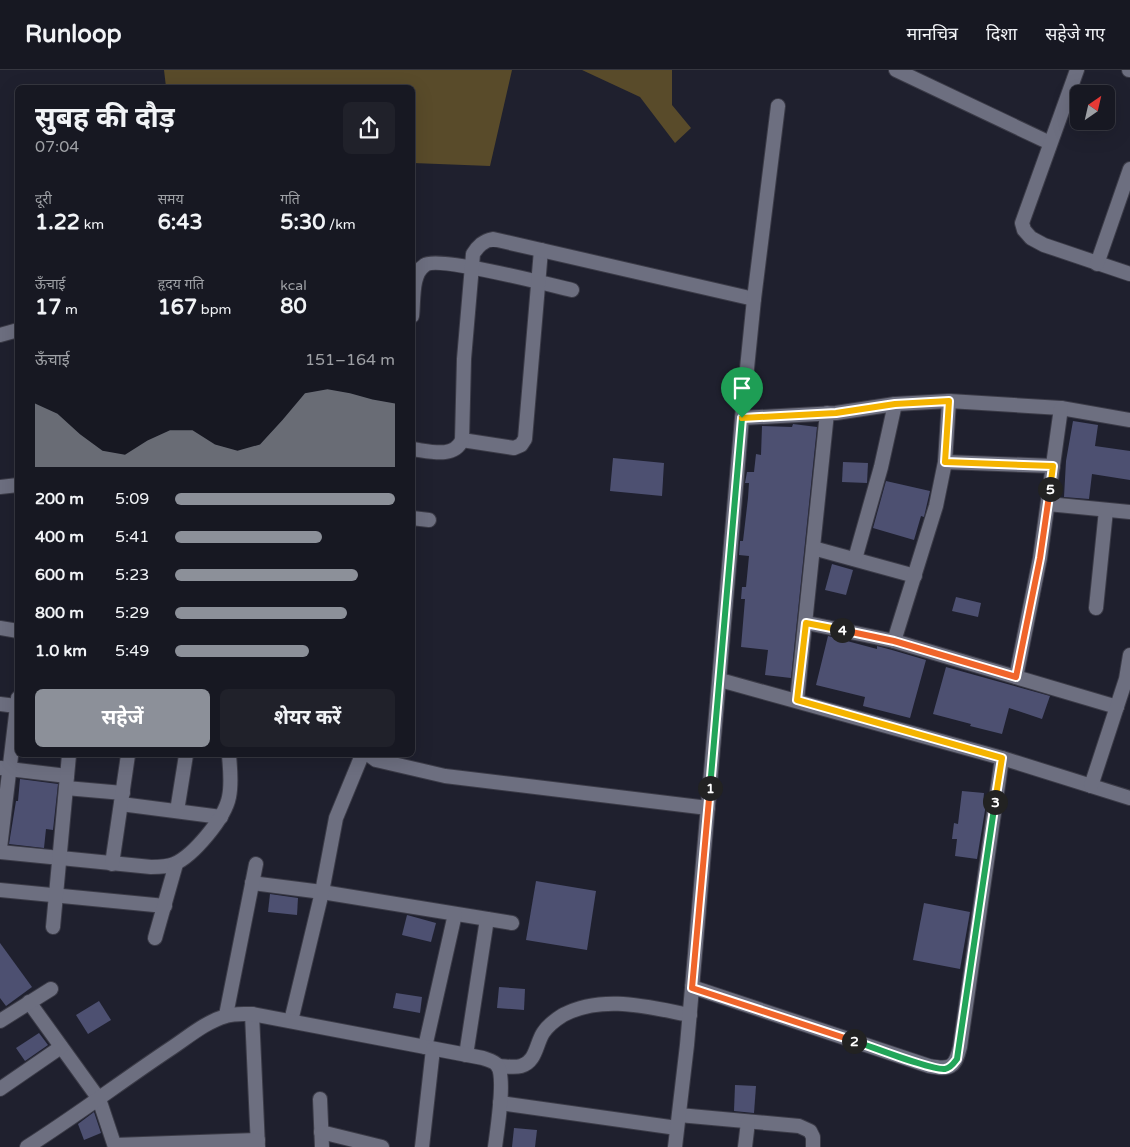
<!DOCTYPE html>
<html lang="hi">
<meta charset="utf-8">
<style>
body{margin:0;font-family:"Varela Round","Noto Sans Devanagari",sans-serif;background:#20212a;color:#f1f3f6;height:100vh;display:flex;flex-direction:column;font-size:19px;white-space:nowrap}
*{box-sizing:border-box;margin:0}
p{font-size:16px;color:#9ea0a5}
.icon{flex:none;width:28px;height:28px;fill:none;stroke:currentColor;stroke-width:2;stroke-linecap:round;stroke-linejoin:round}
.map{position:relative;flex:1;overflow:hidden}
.drawer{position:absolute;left:15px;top:15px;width:400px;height:672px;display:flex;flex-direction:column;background:#171822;border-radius:8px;box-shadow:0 5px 20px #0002,0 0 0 1px #363740}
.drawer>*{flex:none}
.needle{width:32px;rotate:34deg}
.fabs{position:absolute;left:1070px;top:15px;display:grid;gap:10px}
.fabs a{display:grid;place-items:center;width:45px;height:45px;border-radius:8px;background:#171822;box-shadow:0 5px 20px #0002,0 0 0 1px #363740;font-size:25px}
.pin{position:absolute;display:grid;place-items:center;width:42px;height:42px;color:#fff;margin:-51px -21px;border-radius:50% 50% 50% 0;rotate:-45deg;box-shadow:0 0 5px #0007}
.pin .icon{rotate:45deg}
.km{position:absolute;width:25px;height:25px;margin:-12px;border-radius:50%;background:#222;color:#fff;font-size:14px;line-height:25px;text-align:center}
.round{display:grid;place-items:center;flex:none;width:52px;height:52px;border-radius:8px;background:#20212a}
.headline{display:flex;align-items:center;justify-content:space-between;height:85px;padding:0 20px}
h1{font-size:28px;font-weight:700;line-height:38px}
.figures{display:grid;grid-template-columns:repeat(3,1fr);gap:8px;height:85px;padding:5px 20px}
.figures div{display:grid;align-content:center}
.figures b{font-size:21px;font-weight:700}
.figures small{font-size:14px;font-weight:400}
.figures p{font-size:14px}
.chart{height:140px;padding:10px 20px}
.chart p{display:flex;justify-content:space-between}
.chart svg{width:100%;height:90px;margin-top:5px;fill:#8c9099;opacity:.7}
.primary-button{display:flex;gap:10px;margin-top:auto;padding:10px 20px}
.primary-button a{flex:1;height:58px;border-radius:8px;background:#8c9099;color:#fff;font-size:20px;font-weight:700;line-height:58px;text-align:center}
.primary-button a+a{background:#20212a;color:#f1f3f6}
ul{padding:0 20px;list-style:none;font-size:16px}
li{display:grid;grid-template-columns:80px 60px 1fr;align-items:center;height:38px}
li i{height:12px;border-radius:6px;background:#8c9099}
header{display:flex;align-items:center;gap:30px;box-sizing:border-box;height:70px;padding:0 25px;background:#171822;border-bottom:1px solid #363740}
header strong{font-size:24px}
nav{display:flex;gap:28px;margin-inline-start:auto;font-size:18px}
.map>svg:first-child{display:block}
.water{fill:#594b2a}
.building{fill:#4d5071}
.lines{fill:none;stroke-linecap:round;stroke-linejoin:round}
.street-casing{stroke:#3b3b47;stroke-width:16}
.street{stroke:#6d6f80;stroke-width:14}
.split-1-casing{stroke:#fff;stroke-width:10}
.split-2-casing{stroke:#fff;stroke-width:10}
.split-3-casing{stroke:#fff;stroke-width:10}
.split-4-casing{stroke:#fff;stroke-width:10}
.split-5-casing{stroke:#fff;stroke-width:10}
.split-6-casing{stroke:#fff;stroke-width:10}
.split-1{stroke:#22a559;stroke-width:6}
.split-2{stroke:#f0652b;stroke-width:6}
.split-3{stroke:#22a559;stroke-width:6}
.split-4{stroke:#f5b400;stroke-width:6}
.split-5{stroke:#f0652b;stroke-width:6}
.split-6{stroke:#f5b400;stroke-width:6}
</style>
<header>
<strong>Runloop</strong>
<nav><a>मानचित्र</a><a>दिशा</a><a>सहेजे गए</a></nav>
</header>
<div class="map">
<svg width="1130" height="1077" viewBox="0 0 1130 1077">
<rect width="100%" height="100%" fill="#1f202e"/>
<g class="water">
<path d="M164,0H512L490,96L413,93L412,18L166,17Z"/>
<path d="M582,0H672V35L691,58L675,73L640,27Z"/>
</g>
<g class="building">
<path d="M1073,351L1098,355L1095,376L1130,381V410L1092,404L1089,429L1064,427L1066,391Z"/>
<path d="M793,354L817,357L791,608L765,605L768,580L741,577L745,529H741L742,517H746L749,486L739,485L740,471H743L748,428L749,413H745L747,402H754L756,384L761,385L762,356L792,357Z"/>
<path d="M613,388L664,393L662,426L610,421Z"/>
<path d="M843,392L868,393L867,413L842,412Z"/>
<path d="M886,411L930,421L924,447L921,446L914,470L873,458Z"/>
<path d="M832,494L853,500L846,525L825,520Z"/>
<path d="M956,527L981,533L978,547L952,541Z"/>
<path d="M828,566L877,579V576L892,580L926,590L910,648L863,636L865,627L816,615Z"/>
<path d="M946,597L1050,626L1042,649L1009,638L1002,664L970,656L971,654L933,644Z"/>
<path d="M20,709L58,714L53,760L46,759L44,778L9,774L16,731H18Z"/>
<path d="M962,721L984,723L983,733L986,734L977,789L955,786L957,769H952L954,753L958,754Z"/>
<path d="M536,811L596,821L587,880L526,870Z"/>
<path d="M270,824L298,828L297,845L268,842Z"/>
<path d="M924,833L970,842L960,899L913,890Z"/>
<path d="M407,845L436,853L431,872L402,865Z"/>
<path d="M0,873L32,917L6,936L0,928Z"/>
<path d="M499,917L525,919L524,940L497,938Z"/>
<path d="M396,923L422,927L420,943L393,938Z"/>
<path d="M99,931L111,950L88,964L76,945Z"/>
<path d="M39,963L48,975L25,991L16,978Z"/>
<path d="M735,1015L756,1016L754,1043L734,1041Z"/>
<path d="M94,1042L101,1063L84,1070L78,1054Z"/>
<path d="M514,1058L537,1060L535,1077H512Z"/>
</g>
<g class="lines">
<g class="street-casing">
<g id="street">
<path d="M896,0L1050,73"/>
<path d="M1077,0L1022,153L1024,160L1031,168L1044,175L1130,204"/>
<path d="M1129,0H1130"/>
<path d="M1097,194L1130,99"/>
<path d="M412,246C414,231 411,204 425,195C438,186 551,215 572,220"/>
<path d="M0,265L18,260"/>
<path d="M742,348L836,343L895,334L949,331L1061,338L1130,350"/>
<path d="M462,370L514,378L521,375L525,369L541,180"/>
<path d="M412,379C429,381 454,389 462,370L464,289L473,184C478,176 483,171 493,169L754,229"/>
<path d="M945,392L1053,396"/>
<path d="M0,417L18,415"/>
<path d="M1048,434L1130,442"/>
<path d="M412,448L429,450"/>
<path d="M813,478L915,506"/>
<path d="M855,489L881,397L895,334"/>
<path d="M1096,538L1106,440"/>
<path d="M807,553L894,571L1117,637"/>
<path d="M0,558L18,561"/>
<path d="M894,571L936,436L945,392L949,331"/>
<path d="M1016,607L1040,488L1061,338"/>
<path d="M720,610L1002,688L1130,728"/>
<path d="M797,630L827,343"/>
<path d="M0,634L16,636"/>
<path d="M369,685L376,690L445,706L708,738"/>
<path d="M1,698L67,706"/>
<path d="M1091,716L1126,609L1130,585"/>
<path d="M66,718L123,723"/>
<path d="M121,734L221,747"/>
<path d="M177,741L186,685"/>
<path d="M0,778L18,628"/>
<path d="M0,782L151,797C159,797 167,797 174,794C193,786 225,748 229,727C232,713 230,699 229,685"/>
<path d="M112,794L128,685"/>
<path d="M252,813L322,822L512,853"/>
<path d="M0,820L165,836"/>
<path d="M53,857L69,685"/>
<path d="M155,868L176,794"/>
<path d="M692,917L929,996C950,1000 955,998 960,977L1002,688"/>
<path d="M29,932L99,1029L115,1077"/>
<path d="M252,944L258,1077"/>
<path d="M226,945L256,794"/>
<path d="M0,951L51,919"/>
<path d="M291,951L322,822L336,748L362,685"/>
<path d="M425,977L455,844"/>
<path d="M466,985L487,849"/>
<path d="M498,996C505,996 514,998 521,996C536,992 536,974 543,963C548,955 555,950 563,945C603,924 648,937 690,945"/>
<path d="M0,1019L61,977"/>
<path d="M320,1029L322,1077"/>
<path d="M500,1033L677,1058"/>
<path d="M679,1045L799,1056L810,1061L813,1067V1077"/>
<path d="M321,1062L382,1077"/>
<path d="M115,1075L258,1070"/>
<path d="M27,1077C76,1046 122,1011 170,979C187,968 205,952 226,946C234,943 244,944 252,944L483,988C488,990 494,991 497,995C506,1006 497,1061 495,1077"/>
<path d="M422,1077L433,979"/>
<path d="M675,1077L687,975L742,348L754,229L778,36"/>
<path d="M745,1077L748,1052"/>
</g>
</g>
<use href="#street" class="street"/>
</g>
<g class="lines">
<g class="split-1-casing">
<path id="split-1" d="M710,718L742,348"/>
</g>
<g class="split-2-casing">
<path id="split-2" d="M710,718L692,918L854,971"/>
</g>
<g class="split-3-casing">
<path id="split-3" d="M854,971C870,976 933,1001 945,999C951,998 954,993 957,989L995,732"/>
</g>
<g class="split-4-casing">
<path id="split-4" d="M842,560L806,553L797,630L1002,688L995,732"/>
</g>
<g class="split-5-casing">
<path id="split-5" d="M842,560L894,571L1016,607L1040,488L1050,419"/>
</g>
<g class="split-6-casing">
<path id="split-6" d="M742,348L836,343L895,334L949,331L945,392L1053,396L1050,419"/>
</g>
<use href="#split-1" class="split-1"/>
<use href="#split-2" class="split-2"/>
<use href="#split-3" class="split-3"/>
<use href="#split-4" class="split-4"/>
<use href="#split-5" class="split-5"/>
<use href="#split-6" class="split-6"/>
</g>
</svg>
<div class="fabs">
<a><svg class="needle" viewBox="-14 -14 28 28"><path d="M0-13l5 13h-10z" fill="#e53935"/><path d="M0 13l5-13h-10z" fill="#9ea0a5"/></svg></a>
</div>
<div class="pin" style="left:742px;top:348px;background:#1e9e55"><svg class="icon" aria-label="arrive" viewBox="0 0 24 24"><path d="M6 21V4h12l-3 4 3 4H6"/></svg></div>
<b class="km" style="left:710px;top:718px">1</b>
<b class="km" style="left:854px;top:971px">2</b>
<b class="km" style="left:995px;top:732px">3</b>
<b class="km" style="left:842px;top:560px">4</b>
<b class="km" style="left:1050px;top:419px">5</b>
<section class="drawer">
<div class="headline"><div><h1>सुबह की दौड़</h1><p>07:04</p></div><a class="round"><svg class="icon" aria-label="share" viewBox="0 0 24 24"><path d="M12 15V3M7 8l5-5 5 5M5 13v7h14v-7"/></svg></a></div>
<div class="figures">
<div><p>दूरी</p><b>1.22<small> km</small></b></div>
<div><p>समय</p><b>6:43</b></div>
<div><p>गति</p><b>5:30<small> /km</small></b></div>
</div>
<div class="figures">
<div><p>ऊँचाई</p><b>17<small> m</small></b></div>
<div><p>हृदय गति</p><b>167<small> bpm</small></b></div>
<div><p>kcal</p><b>80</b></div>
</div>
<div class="chart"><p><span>ऊँचाई</span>151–164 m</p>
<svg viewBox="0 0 160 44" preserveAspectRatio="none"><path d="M0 44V13L10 18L20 28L30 36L40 38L50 31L60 26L70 26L80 33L90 36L100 33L110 21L120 8L130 6L140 8L150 11L160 13V44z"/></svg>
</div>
<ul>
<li><b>200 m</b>5:09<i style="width:100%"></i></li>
<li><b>400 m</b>5:41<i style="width:67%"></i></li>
<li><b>600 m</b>5:23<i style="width:83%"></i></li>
<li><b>800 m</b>5:29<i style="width:78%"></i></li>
<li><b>1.0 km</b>5:49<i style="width:61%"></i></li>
</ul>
<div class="primary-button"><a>सहेजें</a><a>शेयर करें</a></div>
</section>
</div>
